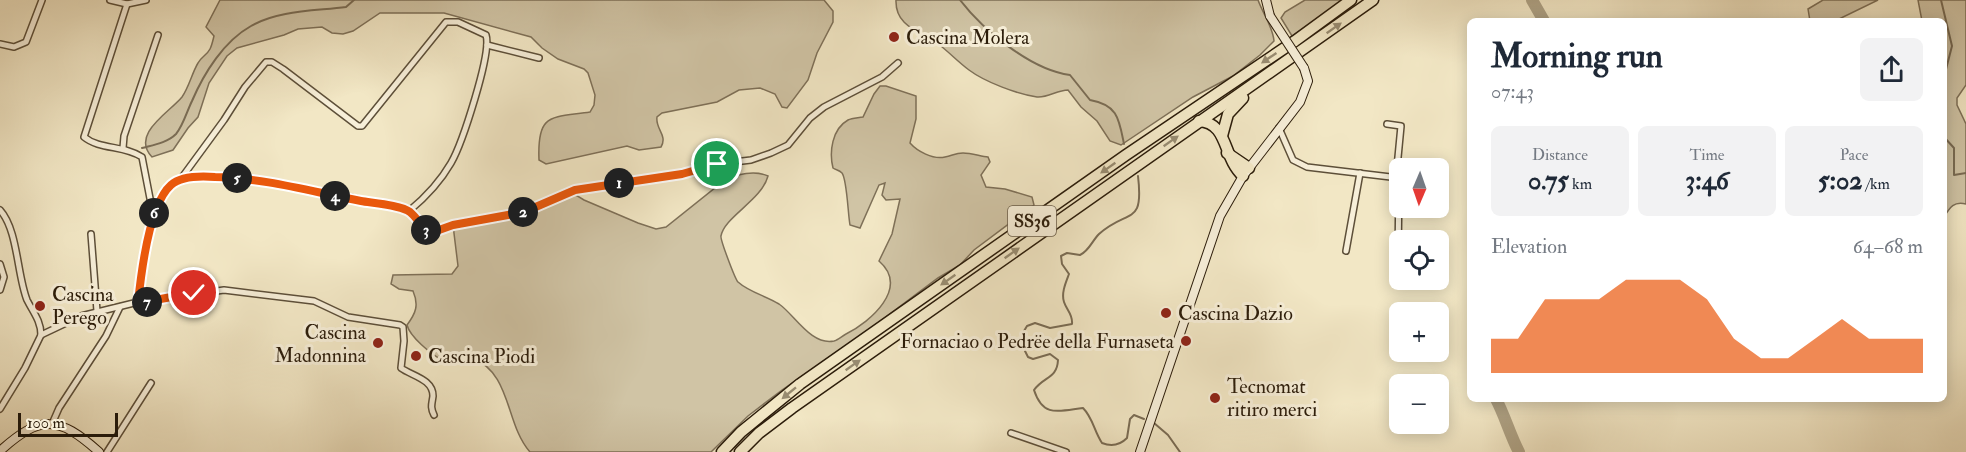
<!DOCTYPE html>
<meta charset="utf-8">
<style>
body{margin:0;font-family:"IM FELL Double Pica",serif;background:#f2f2f3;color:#1f2937;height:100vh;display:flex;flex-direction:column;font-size:22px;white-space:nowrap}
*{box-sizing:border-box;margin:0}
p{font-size:20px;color:#747a83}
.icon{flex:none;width:33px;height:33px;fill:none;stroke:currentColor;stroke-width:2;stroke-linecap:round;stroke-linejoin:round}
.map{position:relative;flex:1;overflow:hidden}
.side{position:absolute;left:1467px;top:18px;width:480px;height:384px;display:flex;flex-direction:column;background:#fff;border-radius:9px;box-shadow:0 3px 15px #0003}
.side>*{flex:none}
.needle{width:39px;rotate:182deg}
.fabs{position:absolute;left:1389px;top:158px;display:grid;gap:12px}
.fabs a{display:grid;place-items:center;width:60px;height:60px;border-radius:9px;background:#fff;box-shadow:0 3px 15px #0003;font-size:30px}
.scale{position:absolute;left:18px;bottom:15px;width:100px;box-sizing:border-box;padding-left:6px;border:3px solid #2b1c0a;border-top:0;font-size:16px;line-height:21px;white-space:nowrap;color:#2b1c0a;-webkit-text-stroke:4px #f7efd9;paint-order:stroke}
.pin{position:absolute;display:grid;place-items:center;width:51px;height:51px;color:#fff;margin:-26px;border:3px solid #fff;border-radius:50%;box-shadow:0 2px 6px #0007}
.km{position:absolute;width:30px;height:30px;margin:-15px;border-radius:50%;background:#222;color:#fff;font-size:16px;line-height:30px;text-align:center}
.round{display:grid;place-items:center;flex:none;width:63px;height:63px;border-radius:9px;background:#f2f2f3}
.summary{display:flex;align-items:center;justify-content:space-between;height:102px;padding:0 24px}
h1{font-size:33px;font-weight:800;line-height:45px}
.figures{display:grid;grid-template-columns:repeat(3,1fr);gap:9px;height:102px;padding:6px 24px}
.figures div{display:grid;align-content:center;border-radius:9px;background:#f2f2f3;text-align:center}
.figures b{font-size:26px;font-weight:800}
.figures small{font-size:16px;font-weight:400}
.figures p{font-size:16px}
.chart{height:168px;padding:12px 24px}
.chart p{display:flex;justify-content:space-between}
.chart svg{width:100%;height:108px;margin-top:6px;fill:#ea580c;opacity:.7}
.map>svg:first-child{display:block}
.green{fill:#d0c4a5;stroke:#7e7058;stroke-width:1.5}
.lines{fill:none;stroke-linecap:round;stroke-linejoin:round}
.stream{stroke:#7a6c54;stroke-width:2}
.river{stroke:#aea285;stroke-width:12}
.street-casing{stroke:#5d4f39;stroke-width:8}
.secondary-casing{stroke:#2b1c0a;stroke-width:10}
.highway-casing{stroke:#2b1c0a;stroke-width:13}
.street{stroke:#f7efd9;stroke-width:5}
.secondary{stroke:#f7efd9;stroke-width:8}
.highway{stroke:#f2e7c5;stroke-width:10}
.secondary-bridge-casing{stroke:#2b1c0a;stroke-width:10;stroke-linecap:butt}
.secondary-bridge{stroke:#f7efd9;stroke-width:8}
.oneway{fill:#988c71}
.route-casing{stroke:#fff;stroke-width:12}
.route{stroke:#ea580c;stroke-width:8}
.poi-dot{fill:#8f2418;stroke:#f7efd9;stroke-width:2}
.labels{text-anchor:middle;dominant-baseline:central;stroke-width:6;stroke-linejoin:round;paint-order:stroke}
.shield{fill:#f7efd9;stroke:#685b48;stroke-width:1.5}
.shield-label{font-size:18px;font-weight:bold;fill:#2b1c0a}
.poi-label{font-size:20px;fill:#2b1c0a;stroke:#f7efd9;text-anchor:start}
</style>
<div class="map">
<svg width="1966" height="452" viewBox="0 0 1966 452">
<rect width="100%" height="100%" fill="#f2e7c5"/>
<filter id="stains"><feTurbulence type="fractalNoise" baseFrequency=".00333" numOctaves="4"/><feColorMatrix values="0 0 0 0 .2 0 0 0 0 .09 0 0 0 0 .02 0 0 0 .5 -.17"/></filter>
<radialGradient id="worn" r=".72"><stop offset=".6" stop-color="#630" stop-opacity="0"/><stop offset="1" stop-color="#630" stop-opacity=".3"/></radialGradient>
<g class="green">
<path d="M220,0H824L833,11V22L817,53L808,80L787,108L782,107L775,94L760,88L739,90L717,102L662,113L657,117C655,129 668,135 661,147L639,150L627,146L546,164L539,160C537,113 550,118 590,112L594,105L595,95L588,73L584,69L558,59L542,48L531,37L444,13H380L353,31L343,34L332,33L322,27L298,29L284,35L237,48L227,56L209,83L198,117L188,128L173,150L152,157C130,134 170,112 182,97C189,87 192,73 198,63C201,57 207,55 210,49C212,45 213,40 214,36L206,27Z"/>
<path d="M896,0H1258C1263,14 1273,27 1274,41L1260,55L1233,76L1193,97L1121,145L1110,141L1097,121L1081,107L1068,90C1057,90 1048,98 1037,97C1017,94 985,82 969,70C958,62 948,51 937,43C919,31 895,26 896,0Z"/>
<path d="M1305,0H1344L1292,36L1281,18L1285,12Z"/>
<path d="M1823,0H1878L1835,21H1810L1808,9Z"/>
<path d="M1918,0H1966V85L1957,98V105L1966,124V204C1954,201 1950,207 1944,217V21H1922Z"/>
<path d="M880,86H886L916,96V119L910,143C917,151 933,160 945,157C952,156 955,153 963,153C971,153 980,156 988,157L990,162L981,175L986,187L1005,189L1032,197L1034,205L974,250L960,265L938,278L871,328L782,390L748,416L711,452H530C505,424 512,373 472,358C467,356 460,352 454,354C450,355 446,359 442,360C431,354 410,337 407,325C416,313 419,305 413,291L399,289L391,284L393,275L452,274L458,266L453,225L524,211L571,192L584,200L638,223L656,229L666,227L725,180C737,174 755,170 768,176C762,200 724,217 721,236C720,239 735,279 738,282C749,292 766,296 779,304C794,314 811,346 834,341C838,340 842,336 846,334C870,322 910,288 879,261L892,234L900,199L886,200L882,195L885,183L879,185L860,228L850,225C848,215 847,179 842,173C839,170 836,170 833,168C829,152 832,129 848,120C852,118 858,118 863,117L874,94Z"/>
</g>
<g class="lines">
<g class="stream">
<path d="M960,0C983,30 1031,70 1070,75L1090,100C1118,105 1119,119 1124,144"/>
<path d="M1941,0L1952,46L1944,77"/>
<path d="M1944,137L1954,148V175L1966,173"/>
<path d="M142,148C153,145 167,143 176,134C183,126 187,111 192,101C204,73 224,41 251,26C278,10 316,11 346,7L354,0"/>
<path d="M1138,176C1144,227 1128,208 1099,234C1092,241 1089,251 1080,255L1067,253L1061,256L1062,264L1069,274C1066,282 1061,293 1064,302C1067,311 1073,314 1072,324L1050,328L1035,323L1027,326L1024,331V349L1028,357L1033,359L1050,354L1058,360C1057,379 1044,376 1034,390C1043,418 1059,411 1083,408C1093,418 1094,431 1102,443C1112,447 1120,445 1127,438L1130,419L1134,415L1144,419"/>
<path d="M1154,423L1168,435L1180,452"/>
</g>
<g class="river">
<path d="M1532,0L1544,21"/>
<path d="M1496,399C1505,416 1510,435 1519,452"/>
</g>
<g class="street-casing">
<g id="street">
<path d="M110,0L127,4L146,0"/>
<path d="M127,4L84,137C100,150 124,145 142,157L153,214"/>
<path d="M0,44L14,47L26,42L42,0"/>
<path d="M487,45L539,58"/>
<path d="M1387,124L1401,126L1396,178"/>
<path d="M1279,128L1293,160L1307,167L1399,178L1398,261"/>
<path d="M123,148L124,136L158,35"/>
<path d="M180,180L224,120L245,87L266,62H272L283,69L358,126H362L446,22H458L486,35C492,53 462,144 451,163C440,182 426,197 409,211"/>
<path d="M0,210C18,230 17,275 27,300C33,312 41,321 41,335"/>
<path d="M409,211L422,227L429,232L439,230L453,225L524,211L575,191L682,174L717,164L751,160L771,153L788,145L810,118L824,107L882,77L898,63"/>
<path d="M91,234L97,311"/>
<path d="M1346,251L1360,173"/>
<path d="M0,264L4,277L0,290"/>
<path d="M138,302C141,274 149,204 171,185C198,161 370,201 409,211"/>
<path d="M0,409L25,368L41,335L81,316L138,302L224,290L314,301L348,317L400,325L403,327L404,341L401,368C412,376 433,379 433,396C432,404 430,407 434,415"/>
<path d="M52,424L59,408L106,336L120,307"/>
<path d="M1011,433L1066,452"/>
<path d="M107,452L151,383"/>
</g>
</g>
<g class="secondary-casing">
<g id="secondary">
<path d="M1266,0L1270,16"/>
<path d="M0,451C40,415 58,415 99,452"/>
<path d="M1140,452L1220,216L1243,176L1300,102L1308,81L1304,68"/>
</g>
</g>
<g class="highway-casing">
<g id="highway">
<path d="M1199,121C1229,123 1222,157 1243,176"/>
<path d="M1222,136L1228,114L1243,98"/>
<path d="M1227,153L1249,168"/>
<path d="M722,452L741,432L800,384L1126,155L1295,41L1351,0"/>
<path d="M740,452L759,433L792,408L1373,0"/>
</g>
</g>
<use href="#street" class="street"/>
<use href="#secondary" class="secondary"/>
<use href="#highway" class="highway"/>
<g class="secondary-bridge-casing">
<path id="secondary-bridge" d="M1270,16L1304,68"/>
</g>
<use href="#secondary-bridge" class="secondary-bridge"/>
</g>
<defs><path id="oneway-solid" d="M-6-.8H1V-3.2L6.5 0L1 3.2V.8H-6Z" transform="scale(1.5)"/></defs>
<g class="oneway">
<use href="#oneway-solid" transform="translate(1334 28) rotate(-35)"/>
<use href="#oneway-solid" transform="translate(1269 58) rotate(146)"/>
<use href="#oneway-solid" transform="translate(1171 141) rotate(-35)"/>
<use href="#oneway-solid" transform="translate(1108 168) rotate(145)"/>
<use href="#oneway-solid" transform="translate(1012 253) rotate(-35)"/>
<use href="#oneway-solid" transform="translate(948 280) rotate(145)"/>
<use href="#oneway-solid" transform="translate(853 365) rotate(-35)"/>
<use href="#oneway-solid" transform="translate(789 393) rotate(141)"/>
</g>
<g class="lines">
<g class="route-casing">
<path id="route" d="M194,293L138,303C141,274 149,204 171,185C181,176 202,176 215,177C264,178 313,192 361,201C372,203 401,205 410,212C417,218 421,226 429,232L439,230L453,225L524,212L575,190L682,174L717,164"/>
</g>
<use href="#route" class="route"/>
</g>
<g class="poi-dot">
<circle cx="894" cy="37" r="6"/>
<circle cx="40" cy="306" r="6"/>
<circle cx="1166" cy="313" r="6"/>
<circle cx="1186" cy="341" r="6"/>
<circle cx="378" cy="343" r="6"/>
<circle cx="416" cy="356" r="6"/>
<circle cx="1215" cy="398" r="6"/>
</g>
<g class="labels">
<rect class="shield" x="1008" y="206" width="48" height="30" rx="4.5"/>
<g class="shield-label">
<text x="1032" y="221">SS36</text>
</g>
<g class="poi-label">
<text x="906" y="37">Cascina Molera</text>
<text x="52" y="294">Cascina<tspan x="52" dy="23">Perego</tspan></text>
<text x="1178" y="313">Cascina Dazio</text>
<text x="366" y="332" text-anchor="end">Cascina<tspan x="366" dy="23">Madonnina</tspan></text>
<text x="1174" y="341" text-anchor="end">Fornaciao o Pedrëe della Furnaseta</text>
<text x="428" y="356">Cascina Piodi</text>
<text x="1227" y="386">Tecnomat<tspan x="1227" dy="23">ritiro merci</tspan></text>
</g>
</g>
<rect width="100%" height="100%" filter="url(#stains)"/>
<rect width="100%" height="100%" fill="url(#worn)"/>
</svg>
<div class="fabs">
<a><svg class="needle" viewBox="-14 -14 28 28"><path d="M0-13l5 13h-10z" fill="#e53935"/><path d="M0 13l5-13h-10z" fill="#747a83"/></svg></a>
<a><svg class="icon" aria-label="locate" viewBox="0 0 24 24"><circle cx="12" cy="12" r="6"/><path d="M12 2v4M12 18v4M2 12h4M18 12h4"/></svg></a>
<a>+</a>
<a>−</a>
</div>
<div class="scale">100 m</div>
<div class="pin" style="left:717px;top:164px;background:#1e9e55"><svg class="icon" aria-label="arrive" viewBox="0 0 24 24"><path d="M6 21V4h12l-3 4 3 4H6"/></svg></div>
<div class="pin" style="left:194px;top:293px;background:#d93025"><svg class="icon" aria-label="check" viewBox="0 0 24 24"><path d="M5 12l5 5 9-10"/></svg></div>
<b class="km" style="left:619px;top:183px">1</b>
<b class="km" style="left:523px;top:212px">2</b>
<b class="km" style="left:426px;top:230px">3</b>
<b class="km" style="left:335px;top:196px">4</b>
<b class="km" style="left:237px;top:178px">5</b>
<b class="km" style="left:154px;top:213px">6</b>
<b class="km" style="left:147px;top:302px">7</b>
<section class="side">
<div class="summary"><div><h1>Morning run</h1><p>07:43</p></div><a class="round"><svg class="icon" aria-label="share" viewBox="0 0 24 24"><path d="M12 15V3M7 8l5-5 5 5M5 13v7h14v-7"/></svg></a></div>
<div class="figures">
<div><p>Distance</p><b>0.75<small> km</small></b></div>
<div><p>Time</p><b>3:46</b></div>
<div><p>Pace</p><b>5:02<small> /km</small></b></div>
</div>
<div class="chart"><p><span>Elevation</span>64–68 m</p>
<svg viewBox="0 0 160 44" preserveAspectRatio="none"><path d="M0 44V30L10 30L20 14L30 14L40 14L50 6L60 6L70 6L80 14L90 30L100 38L110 38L120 30L130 22L140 30L150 30L160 30V44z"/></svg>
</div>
</section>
</div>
